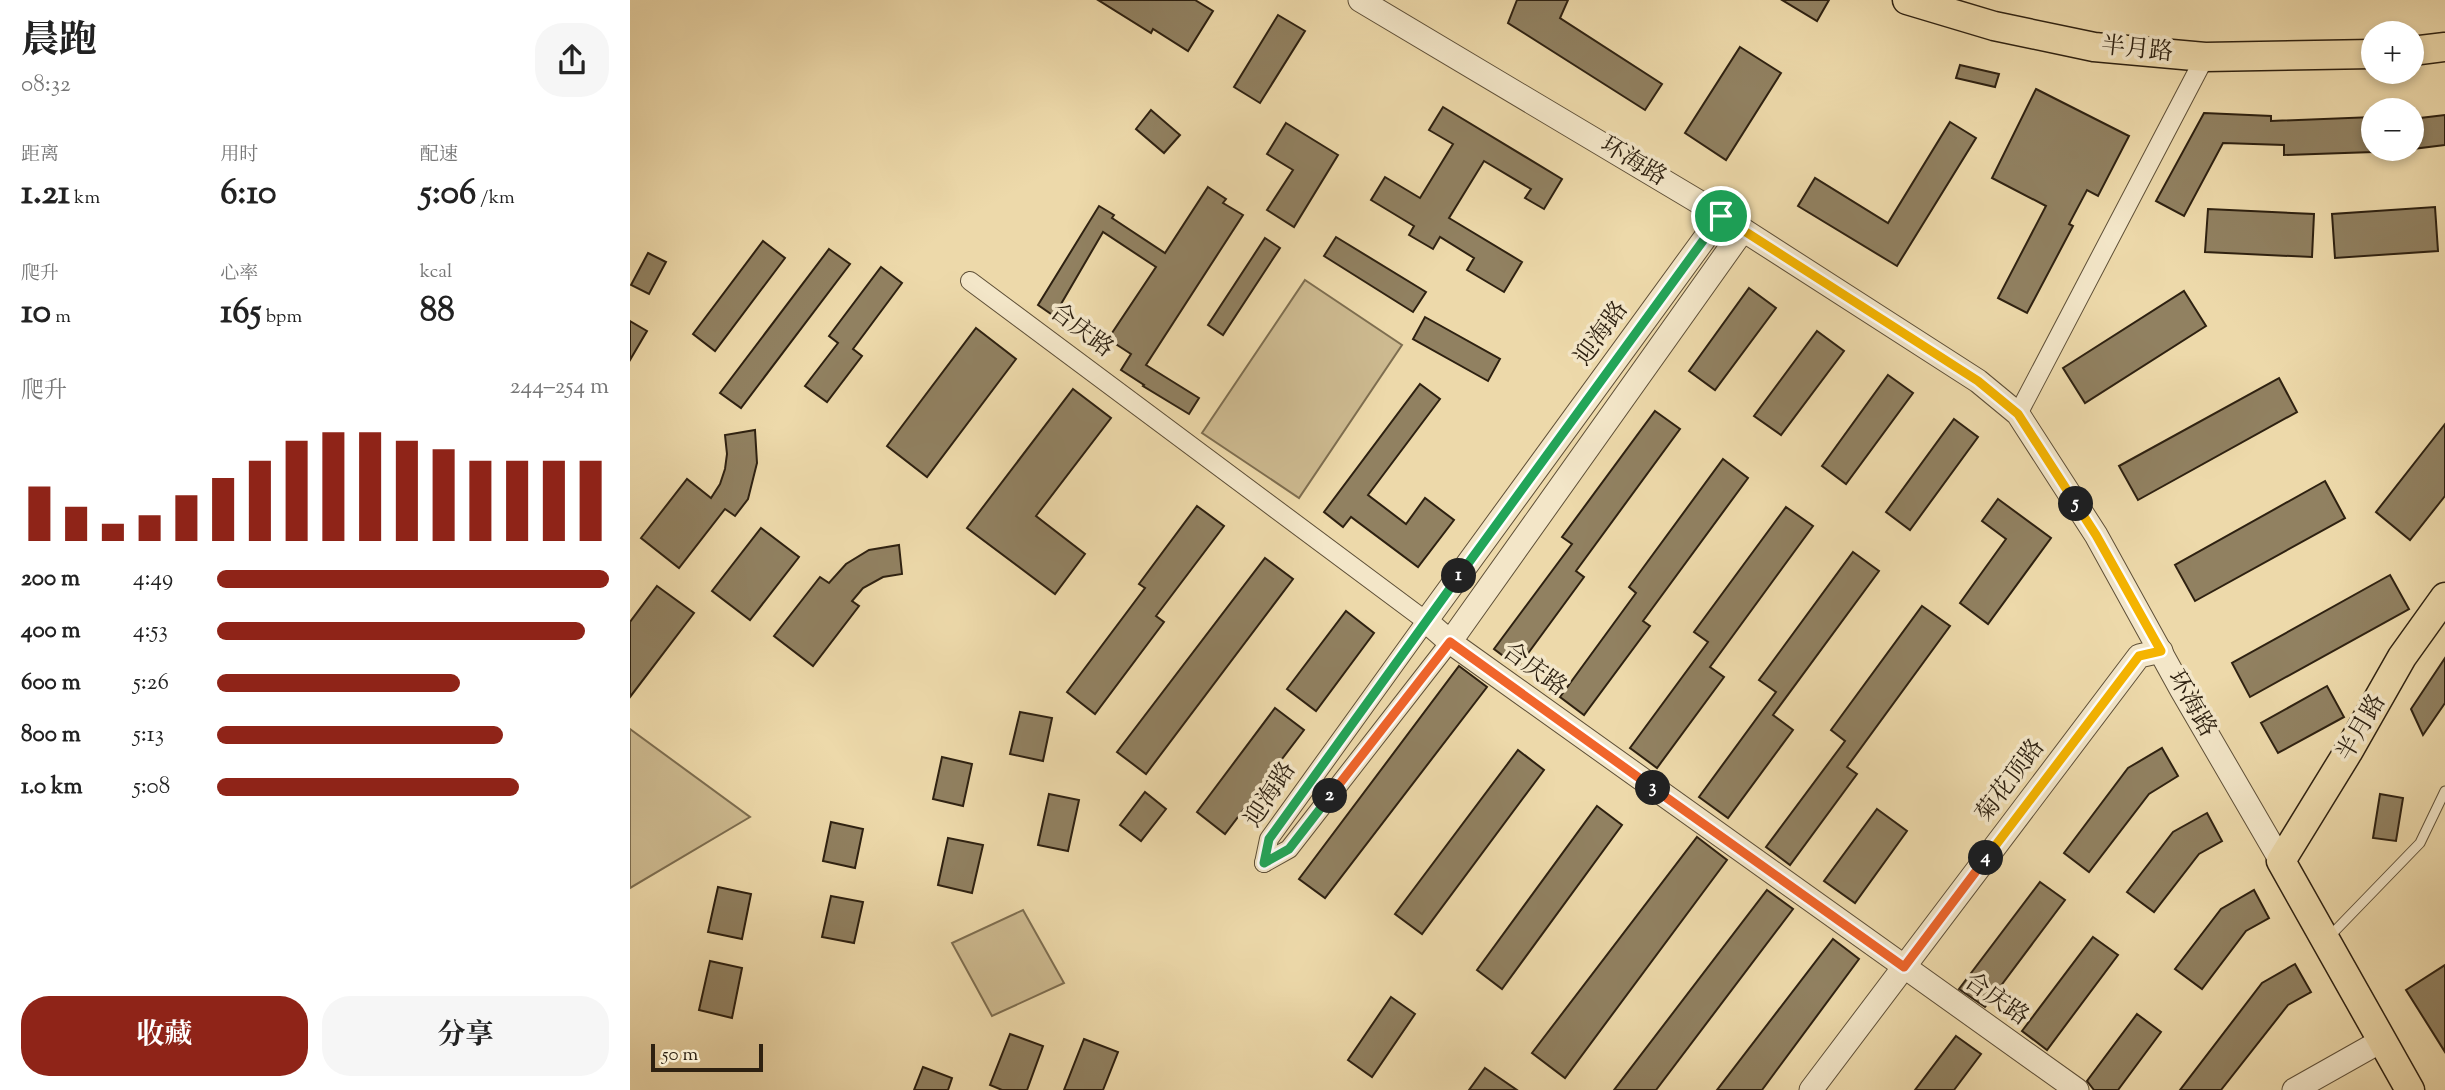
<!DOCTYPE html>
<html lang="zh">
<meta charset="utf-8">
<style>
body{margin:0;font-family:"Sorts Mill Goudy","Noto Serif SC",serif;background:#f6f6f6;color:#222;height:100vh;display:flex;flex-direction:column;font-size:26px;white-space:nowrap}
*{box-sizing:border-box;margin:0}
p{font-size:23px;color:#767676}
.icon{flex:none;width:38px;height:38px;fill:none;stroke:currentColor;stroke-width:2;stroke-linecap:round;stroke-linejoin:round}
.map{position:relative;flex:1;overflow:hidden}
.details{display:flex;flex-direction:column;background:#fff;width:630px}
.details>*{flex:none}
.controls{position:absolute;left:1731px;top:21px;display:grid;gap:14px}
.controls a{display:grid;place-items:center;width:63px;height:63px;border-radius:50%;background:#fff;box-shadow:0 4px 10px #0003;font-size:35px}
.scale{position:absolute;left:21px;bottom:18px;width:112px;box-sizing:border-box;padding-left:7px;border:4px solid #2e2111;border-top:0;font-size:19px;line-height:24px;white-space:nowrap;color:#2e2111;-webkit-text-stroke:5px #f3e6c8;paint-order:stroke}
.pin{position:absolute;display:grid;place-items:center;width:60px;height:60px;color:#fff;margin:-30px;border:4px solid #fff;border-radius:50%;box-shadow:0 2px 7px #0007}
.km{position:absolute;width:35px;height:35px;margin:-18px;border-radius:50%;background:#222;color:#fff;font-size:19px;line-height:35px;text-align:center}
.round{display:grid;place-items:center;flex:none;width:74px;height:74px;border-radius:28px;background:#f6f6f6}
.headline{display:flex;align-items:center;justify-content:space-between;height:119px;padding:0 21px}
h1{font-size:38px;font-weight:700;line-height:52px}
.figures{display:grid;grid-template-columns:repeat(3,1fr);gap:10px;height:119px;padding:7px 21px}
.figures div{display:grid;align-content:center}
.figures b{font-size:35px;font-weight:700}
.figures small{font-size:19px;font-weight:400}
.figures p{font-size:19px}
.chart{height:196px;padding:14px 21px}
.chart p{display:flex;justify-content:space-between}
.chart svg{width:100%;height:126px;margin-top:7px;stroke:#8f2418;stroke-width:6}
.primary-button{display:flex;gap:14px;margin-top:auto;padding:14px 21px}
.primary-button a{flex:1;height:80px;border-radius:28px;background:#8f2418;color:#fff;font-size:28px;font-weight:700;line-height:80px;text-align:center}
.primary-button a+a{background:#f6f6f6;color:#222}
ul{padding:0 21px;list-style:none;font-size:23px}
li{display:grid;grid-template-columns:112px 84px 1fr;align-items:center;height:52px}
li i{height:18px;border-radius:9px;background:#8f2418}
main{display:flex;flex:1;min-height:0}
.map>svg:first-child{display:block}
.green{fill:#cdba90;stroke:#7e6e50;stroke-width:2}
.building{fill:#918161;stroke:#2e2111;stroke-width:2}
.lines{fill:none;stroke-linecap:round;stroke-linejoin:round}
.service-casing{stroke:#5e4f37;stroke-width:11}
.minor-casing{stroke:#5e4f37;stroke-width:20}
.tertiary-casing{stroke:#5e4f37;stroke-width:25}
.primary-casing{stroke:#2e2111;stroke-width:31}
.service{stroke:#f3e6c8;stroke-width:9}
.minor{stroke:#f3e6c8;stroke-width:18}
.tertiary{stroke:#f3e6c8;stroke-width:23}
.primary{stroke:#edd9aa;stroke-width:28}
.split-1-casing{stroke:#fff;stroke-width:14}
.split-2-casing{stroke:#fff;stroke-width:14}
.split-3-casing{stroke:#fff;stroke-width:14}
.split-4-casing{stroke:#fff;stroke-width:14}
.split-5-casing{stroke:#fff;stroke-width:14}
.split-6-casing{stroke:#fff;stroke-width:14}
.split-1{stroke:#22a559;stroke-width:9}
.split-2{stroke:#22a559;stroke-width:9}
.split-3{stroke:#f0652b;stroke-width:9}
.split-4{stroke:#f0652b;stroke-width:9}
.split-5{stroke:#f5b400;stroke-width:9}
.split-6{stroke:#f5b400;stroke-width:9}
.labels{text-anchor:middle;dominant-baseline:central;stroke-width:7;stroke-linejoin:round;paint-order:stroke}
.street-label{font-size:24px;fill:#2e2111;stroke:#f3e6c8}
</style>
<main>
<section class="details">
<div class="headline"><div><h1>晨跑</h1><p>08:32</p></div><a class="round"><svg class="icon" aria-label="share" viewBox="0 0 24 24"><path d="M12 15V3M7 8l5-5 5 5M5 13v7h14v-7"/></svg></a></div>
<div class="figures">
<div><p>距离</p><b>1.21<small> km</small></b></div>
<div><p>用时</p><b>6:10</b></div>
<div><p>配速</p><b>5:06<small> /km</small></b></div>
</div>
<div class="figures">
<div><p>爬升</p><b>10<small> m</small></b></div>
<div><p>心率</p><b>165<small> bpm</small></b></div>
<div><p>kcal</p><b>88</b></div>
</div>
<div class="chart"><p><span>爬升</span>244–254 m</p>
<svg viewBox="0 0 160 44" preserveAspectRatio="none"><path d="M5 44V25M15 44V32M25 44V38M35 44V35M45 44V28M55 44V22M65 44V16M75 44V9M85 44V6M95 44V6M105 44V9M115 44V12M125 44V16M135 44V16M145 44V16M155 44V16"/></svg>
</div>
<ul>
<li><b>200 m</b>4:49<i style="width:100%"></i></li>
<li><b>400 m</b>4:53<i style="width:94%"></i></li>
<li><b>600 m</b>5:26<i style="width:62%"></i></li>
<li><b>800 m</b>5:13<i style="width:73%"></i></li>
<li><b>1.0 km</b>5:08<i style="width:77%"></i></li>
</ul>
<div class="primary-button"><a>收藏</a><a>分享</a></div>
</section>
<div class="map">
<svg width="1815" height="1090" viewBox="0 0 1815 1090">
<rect width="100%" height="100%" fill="#edd9aa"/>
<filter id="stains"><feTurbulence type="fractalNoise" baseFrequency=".00286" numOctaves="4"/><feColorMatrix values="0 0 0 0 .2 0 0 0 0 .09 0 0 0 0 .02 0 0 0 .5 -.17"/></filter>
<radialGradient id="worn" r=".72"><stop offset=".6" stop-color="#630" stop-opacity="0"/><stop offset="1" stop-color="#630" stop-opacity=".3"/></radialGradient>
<g class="green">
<path d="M675,280L772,345L669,498L572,433Z"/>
<path d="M0,729L120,817L0,888Z"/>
<path d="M393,910L434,983L362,1016L322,943Z"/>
</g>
<g class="building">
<path d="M468,0H565L583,11L558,51L523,29L521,33Z"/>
<path d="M887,0H938L930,18L1032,84L1015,110L878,23Z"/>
<path d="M1152,0H1199L1187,21Z"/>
<path d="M648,15L675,31L630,103L604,87Z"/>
<path d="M1110,47L1151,73L1096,160L1055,133Z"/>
<path d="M1330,65L1369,74L1365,87L1326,78Z"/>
<path d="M1406,89L1499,136L1468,196L1457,190L1439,224L1443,226L1397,313L1368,298L1416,206L1362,178Z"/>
<path d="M813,107L932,179L914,209L895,198L901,189L854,161L819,218L892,262L874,292L837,270L844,258L810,237L803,249L779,235L784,226L741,200L755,177L790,198L823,144L799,130Z"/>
<path d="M521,110L550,135L534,153L506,129Z"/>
<path d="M1574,113L1641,116V121L1743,117V152L1654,155V145L1593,143L1554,216L1526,201Z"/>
<path d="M1815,115V145L1782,149V119Z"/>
<path d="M1320,122L1346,138L1267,266L1168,206L1185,178L1258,223Z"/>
<path d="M656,123L708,155L664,227L637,210L663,170L637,154Z"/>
<path d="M578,187L596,199L593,203L613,215L516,365L569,398L559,414L513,386L514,385L491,370L501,354L478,339L526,267L473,232L424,316L408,305L469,206L484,215L482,218L535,253Z"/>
<path d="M1805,207L1808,251L1705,258L1702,214Z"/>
<path d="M1578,209L1684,214L1682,257L1575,252Z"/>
<path d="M706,237L796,292L783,312L694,256Z"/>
<path d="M635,238L650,248L593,335L578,325Z"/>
<path d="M133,241L155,258L85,351L63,334Z"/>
<path d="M199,249L220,264L111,408L90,393Z"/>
<path d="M18,253L36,262L19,294L1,285Z"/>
<path d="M251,267L272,283L223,349L232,356L197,402L175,386L208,343L199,336Z"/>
<path d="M1119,288L1146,308L1085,390L1059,371Z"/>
<path d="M1554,291L1576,326L1455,403L1433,368Z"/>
<path d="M795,317L870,359L858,381L783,339Z"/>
<path d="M0,321L17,331L0,360Z"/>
<path d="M346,328L386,359L297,477L257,446Z"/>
<path d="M1187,331L1214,351L1151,435L1124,416Z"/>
<path d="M1258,375L1283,393L1216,484L1192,466Z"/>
<path d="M1649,378L1667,412L1508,500L1489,466Z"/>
<path d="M790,384L810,399L738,495L776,524L795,498L824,520L788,567L721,517L713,527L694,512Z"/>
<path d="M443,389L481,418L406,516L455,554L425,594L337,528Z"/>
<path d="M1025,411L1050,429L946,571L954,577L888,667L864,649L942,544L932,537Z"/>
<path d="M1324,419L1348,437L1280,530L1256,512Z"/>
<path d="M1815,424V496L1780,540L1746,512Z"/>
<path d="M125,430L127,463L118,499L105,516L95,509L49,568L11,538L57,479L81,498L90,484L95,469L97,454L95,435Z"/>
<path d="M1093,459L1118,478L1013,621L1020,626L954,715L930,697L1006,593L999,587Z"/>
<path d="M1695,481L1715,518L1565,601L1545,565Z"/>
<path d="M1368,499L1421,538L1358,624L1330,603L1376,539L1352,521Z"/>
<path d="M567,506L594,526L526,616L534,622L465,714L437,692L515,588L509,584Z"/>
<path d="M1156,507L1183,526L1080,667L1094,677L1027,768L1000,748L1078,642L1064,632Z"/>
<path d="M131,528L169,557L120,620L82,591Z"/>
<path d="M269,545L272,574L253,577L233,588L222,601L229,606L183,666L144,636L190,577L199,583L216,564L239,550Z"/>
<path d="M1223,552L1249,571L1143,715L1163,730L1098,818L1069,797L1146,692L1129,680Z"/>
<path d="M635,558L663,579L516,774L487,752Z"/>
<path d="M1760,575L1779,609L1620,697L1602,663Z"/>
<path d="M27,586L64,613L0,697V622Z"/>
<path d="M1292,606L1320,626L1217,767L1227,774L1160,865L1136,847L1215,741L1201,730Z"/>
<path d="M716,611L744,633L686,711L657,689Z"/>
<path d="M1815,658V703L1793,735L1781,709Z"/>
<path d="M829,666L857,687L695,898L669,879Z"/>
<path d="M1697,686L1714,717L1648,753L1631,723Z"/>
<path d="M645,708L674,730L595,834L567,812Z"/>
<path d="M390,712L422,718L413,761L380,754Z"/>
<path d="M1532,748L1548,776L1519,794L1459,872L1434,853L1498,768Z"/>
<path d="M888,750L914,770L792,934L765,914Z"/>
<path d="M312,757L342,764L333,806L303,799Z"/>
<path d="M515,792L536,809L511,841L490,825Z"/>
<path d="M419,794L449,800L438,851L408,845Z"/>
<path d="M1750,794L1773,798L1766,841L1743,838Z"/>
<path d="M967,806L992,825L872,989L847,970Z"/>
<path d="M1247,809L1277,831L1225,903L1194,881Z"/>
<path d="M1577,813L1592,841L1569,854L1524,912L1497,892L1543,832Z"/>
<path d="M201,822L233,829L225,868L193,861Z"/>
<path d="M1067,837L1097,860L935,1078L902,1053Z"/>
<path d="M318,838L353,845L342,893L308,885Z"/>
<path d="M1410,882L1435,900L1355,1007L1329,989Z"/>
<path d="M88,887L121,894L112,939L78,932Z"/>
<path d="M1137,890L1163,909L1026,1090H984Z"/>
<path d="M1624,890L1639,918L1616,931L1572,989L1545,969L1591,909Z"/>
<path d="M201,896L233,902L224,943L192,937Z"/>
<path d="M1463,937L1488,955L1417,1050L1392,1031Z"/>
<path d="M1203,939L1229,959L1132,1090H1087Z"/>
<path d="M80,961L112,968L102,1018L69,1010Z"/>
<path d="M1665,964L1681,992L1658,1005L1591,1090H1550L1632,983Z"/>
<path d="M1815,965V1052L1776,990Z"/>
<path d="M761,997L785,1014L742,1077L718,1060Z"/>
<path d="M1507,1014L1531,1032L1488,1090H1464L1457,1081Z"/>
<path d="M380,1034L413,1046L397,1090H372L360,1085Z"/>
<path d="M1326,1036L1351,1054L1324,1090H1285Z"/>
<path d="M454,1039L488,1052L473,1090H434Z"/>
<path d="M293,1067L322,1078L318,1090H284Z"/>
<path d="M855,1068L887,1090H839Z"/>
</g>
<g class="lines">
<g class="service-casing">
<path id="service" d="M1699,937L1790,843L1815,791"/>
</g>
<g class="minor-casing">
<g id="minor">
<path d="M340,281L796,621L639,839L634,863"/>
<path d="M1388,414L1575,57"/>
<path d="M634,863L659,849L820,642"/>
</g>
</g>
<g class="tertiary-casing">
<g id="tertiary">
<path d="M730,0L1079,208L1348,381L1388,414L1466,535L1551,689L1651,861"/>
<path d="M1091,216L796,621L820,642L1447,1090"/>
<path d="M820,642L1113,230"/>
<path d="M1181,1090L1509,656L1531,651"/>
<path d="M1664,1090L1751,1041"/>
</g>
</g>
<g class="primary-casing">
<g id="primary">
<path d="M1277,0L1364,26L1464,47L1575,57L1743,54"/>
<path d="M1782,51L1815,47"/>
<path d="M1780,1090L1651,861L1718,752L1772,657L1815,597"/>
</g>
</g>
<use href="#service" class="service"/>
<use href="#minor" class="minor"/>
<use href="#tertiary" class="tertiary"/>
<use href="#primary" class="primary"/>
</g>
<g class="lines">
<g class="split-1-casing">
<path id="split-1" d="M829,576L1091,216"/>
</g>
<g class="split-2-casing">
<path id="split-2" d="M700,796L659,849L634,863L639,839L829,576"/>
</g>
<g class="split-3-casing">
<path id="split-3" d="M700,796L820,642L1023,788"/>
</g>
<g class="split-4-casing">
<path id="split-4" d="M1023,788L1274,967L1356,858"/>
</g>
<g class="split-5-casing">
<path id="split-5" d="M1356,858L1509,656L1531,651L1466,535L1446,504"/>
</g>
<g class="split-6-casing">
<path id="split-6" d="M1091,216L1348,381L1388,414L1446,504"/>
</g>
<use href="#split-1" class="split-1"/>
<use href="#split-2" class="split-2"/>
<use href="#split-3" class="split-3"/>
<use href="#split-4" class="split-4"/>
<use href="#split-5" class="split-5"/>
<use href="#split-6" class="split-6"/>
</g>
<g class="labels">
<g class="street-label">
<text transform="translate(1507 50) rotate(6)">半月路</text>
<text transform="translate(1003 162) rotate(31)">环海路</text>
<text transform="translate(451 331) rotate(37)">合庆路</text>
<text transform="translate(972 334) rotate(-54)">迎海路</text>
<text transform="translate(904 670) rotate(36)">合庆路</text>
<text transform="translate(1561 704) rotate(60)">环海路</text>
<text transform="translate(1732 728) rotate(-60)">半月路</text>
<text transform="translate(1381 781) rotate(-53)">菊花顶路</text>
<text transform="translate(641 795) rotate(-57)">迎海路</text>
<text transform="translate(1366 1000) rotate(35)">合庆路</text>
</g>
</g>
<rect width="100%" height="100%" filter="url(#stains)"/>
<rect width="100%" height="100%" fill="url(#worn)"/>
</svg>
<div class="controls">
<a>+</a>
<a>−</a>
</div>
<div class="scale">50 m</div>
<div class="pin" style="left:1091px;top:216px;background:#1e9e55"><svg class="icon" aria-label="arrive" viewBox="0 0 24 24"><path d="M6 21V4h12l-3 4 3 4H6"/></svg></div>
<b class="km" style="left:829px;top:576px">1</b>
<b class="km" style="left:700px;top:796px">2</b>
<b class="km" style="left:1023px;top:788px">3</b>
<b class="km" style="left:1356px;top:858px">4</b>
<b class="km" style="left:1446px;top:504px">5</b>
</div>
</main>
